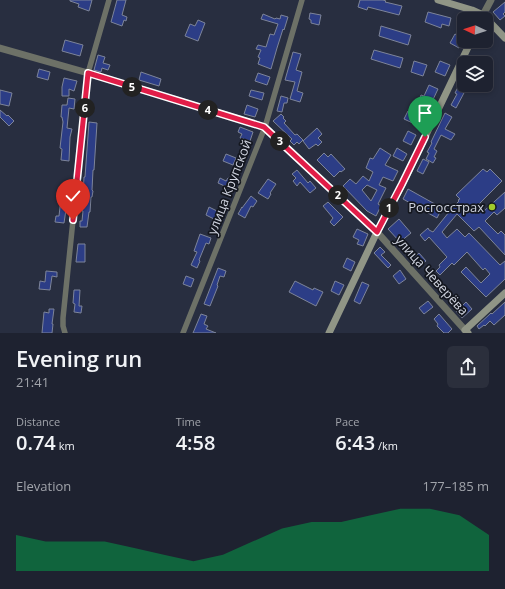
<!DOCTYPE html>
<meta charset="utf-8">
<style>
body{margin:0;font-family:"Open Sans",sans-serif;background:#2b2f3c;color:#f1f3f6;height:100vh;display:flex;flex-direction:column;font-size:15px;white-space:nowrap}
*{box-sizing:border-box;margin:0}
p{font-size:13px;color:#a1a4ab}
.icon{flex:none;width:22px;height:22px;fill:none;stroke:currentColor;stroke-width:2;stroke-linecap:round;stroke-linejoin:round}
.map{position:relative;height:333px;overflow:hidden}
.sheet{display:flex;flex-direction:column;background:#1e2230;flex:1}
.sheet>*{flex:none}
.needle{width:26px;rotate:274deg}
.fabs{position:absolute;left:457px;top:12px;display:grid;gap:8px}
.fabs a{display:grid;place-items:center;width:36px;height:36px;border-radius:6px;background:#1e2230;box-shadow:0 2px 6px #0003,0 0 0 1px #3c3f4c;font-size:20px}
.pin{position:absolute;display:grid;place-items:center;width:34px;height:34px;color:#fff;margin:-41px -17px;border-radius:50% 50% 50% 0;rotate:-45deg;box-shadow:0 0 4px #0007}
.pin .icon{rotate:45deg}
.km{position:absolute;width:20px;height:20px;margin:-10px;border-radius:50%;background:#222;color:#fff;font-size:11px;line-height:20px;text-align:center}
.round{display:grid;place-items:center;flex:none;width:42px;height:42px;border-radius:6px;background:#2b2f3c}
.summary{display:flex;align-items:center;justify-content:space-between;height:68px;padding:0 16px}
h1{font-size:22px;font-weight:600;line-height:30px}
.stats{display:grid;grid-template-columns:repeat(3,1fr);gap:6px;height:68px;padding:4px 16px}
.stats div{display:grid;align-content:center}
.stats b{font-size:20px;font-weight:600}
.stats small{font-size:11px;font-weight:400}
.stats p{font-size:11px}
.chart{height:112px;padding:8px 16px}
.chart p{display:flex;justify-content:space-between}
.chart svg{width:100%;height:72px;margin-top:4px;fill:#0b8043;opacity:.7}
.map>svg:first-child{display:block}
.building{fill:#2c3d86;stroke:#7d8499;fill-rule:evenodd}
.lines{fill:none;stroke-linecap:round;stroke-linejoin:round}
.minor{stroke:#6d7167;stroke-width:5.5}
.tertiary{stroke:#6d7167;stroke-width:7}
.secondary{stroke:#909586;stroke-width:7}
.route-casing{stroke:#fff;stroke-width:8}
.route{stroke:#e11d48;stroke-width:5}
.poi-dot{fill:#a0ca2c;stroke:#14171f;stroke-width:1.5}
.labels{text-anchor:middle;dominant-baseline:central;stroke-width:3.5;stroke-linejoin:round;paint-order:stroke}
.street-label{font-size:13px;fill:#cfd3df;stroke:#14171f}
.poi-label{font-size:13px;fill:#cfd3df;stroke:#14171f;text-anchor:end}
</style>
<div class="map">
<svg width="505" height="333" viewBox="0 0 505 333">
<rect width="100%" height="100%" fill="#282e40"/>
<g class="building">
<path d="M70,0H92L89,11L78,7L79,4L70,1Z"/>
<path d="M117,0H126L122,15L127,17L126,21L124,20L122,26L111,22Z"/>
<path d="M360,0H383L386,1L385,2L402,6L399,15L368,7L367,10L358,7Z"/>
<path d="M505,2V12L503,14L505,16L500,20L493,12Z"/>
<path d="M428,12L451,18L449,26L442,24L441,28L425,22Z"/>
<path d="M310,13L321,15L319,25L311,23V20L309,19Z"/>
<path d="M263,14L275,19L276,18L280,19L281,15L288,17L284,30L283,29L277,48L271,69L258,64L260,58L258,57L261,50L256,49L258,45L266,47L270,34L274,35L278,24L261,19Z"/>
<path d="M198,20L205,23L198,41L185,36L190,24L195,26Z"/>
<path d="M381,26L411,35L408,45L379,36Z"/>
<path d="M455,34L464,39L459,48L450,43Z"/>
<path d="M65,40L83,45L80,56L62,51Z"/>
<path d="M374,50L403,58L400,68L371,59Z"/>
<path d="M293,52L301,54L296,70L302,72L297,91L303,93L300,102L290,99L295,82L285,80Z"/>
<path d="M98,55L105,57L103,63L110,65L108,70L102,68L101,72L94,70Z"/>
<path d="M414,61L427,65L423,76L411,72Z"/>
<path d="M440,61L450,65L445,76L435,72Z"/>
<path d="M39,69L50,72L48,80L37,77Z"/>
<path d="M141,72L161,79L159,86L139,80Z"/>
<path d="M258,73L270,77L267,85L255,81Z"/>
<path d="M464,75V85H467L464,91H465L456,108L451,105L457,94L455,93Z"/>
<path d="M64,78L77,81L74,91L69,89V96H62V87Z"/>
<path d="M429,85L438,89L430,106L419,100L421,95L424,96Z"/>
<path d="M0,90L12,93L9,106L0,104Z"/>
<path d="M251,90L264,93L262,100L249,96Z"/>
<path d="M281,96L288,98L287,103H284L282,112L277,111Z"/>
<path d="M68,98L75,99L74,109L69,108L67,128L72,129L70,137L69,161L61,160L62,149L60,148L63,122L62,117H61L62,105H67Z"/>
<path d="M247,105L258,109L255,117L244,114Z"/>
<path d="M416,107L424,112L417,125L404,119L408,111L412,113Z"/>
<path d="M0,110L7,116L8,115L14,121L9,126L0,117Z"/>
<path d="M445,113L452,117L445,129L455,134L451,140L441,135L434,149L437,151L434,157L436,158L433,163L426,159L429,153L427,152L432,143L431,142Z"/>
<path d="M281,114L284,117L283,118L286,121L284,123L295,135L297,134L303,140L299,144L297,142L294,145L290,141L292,139L273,121Z"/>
<path d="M89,122L97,123L94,170H93L92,190L93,191L92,197H91L90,212H89L87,227H80V221H82L83,211H82L84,177H85Z"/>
<path d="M240,127L253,132L250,141L240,138L242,134L238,132Z"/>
<path d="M317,128L322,134L318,138L322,142L318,146L316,144L309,149L303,141Z"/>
<path d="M408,131L416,135L411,145L403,141Z"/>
<path d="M380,148L391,155L385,165L398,171L393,181L383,177L379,185L386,188L378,204L381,206L376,216L367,211L343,186L350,179L356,184L363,176L369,181L373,172L366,168L370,158L373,159ZM367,185L377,190L371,201L362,190Z"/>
<path d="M397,148L407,154L403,161L393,156Z"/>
<path d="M324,153L328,157L331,154L345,169L341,172L340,171L334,177L317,160Z"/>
<path d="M226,154L236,158L233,165L223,161Z"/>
<path d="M423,159L429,162L423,174L417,171Z"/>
<path d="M483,169L487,172L490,169L502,181L478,205L484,211L505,192V208L497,215L494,212L485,221L498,234L501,231L505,235V255L479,227L474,231L457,214L442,232L447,238L457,229L465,237L469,233L500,265L505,261V279L486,297L461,272L466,267L481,283L490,274L485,268L483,270L467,252L454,265L452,263L440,275L436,271L440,267L439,265L447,257L429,237L425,241L420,235L428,228L429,230L433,232L453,207L459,201L458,200L460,199L456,195Z"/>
<path d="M297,170L308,183L310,181L316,188L310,193L300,182L297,186L293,181L296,178L292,174Z"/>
<path d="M220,178L226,181L228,178L233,180L229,188L218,183Z"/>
<path d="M268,179L276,184L270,193L271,194L268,199L258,193Z"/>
<path d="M408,189L442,208L437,218L403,199Z"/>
<path d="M59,193L67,194L66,203H67L64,223L55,222L56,216H59L61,198H59Z"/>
<path d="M251,196L257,201L253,207L251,206L245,218L238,214L242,207V208Z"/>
<path d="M328,202L343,217L334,226L330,222L333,218L323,206Z"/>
<path d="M209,207L219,212L216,220L206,215Z"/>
<path d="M399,219L411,233L400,242L388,229Z"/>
<path d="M357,229L368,234L363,246L357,244L359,240L353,237Z"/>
<path d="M200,234L211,238L209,244L206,243L199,260L200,261L197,268L191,265L197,252L194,251Z"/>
<path d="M78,244H85V262H76Z"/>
<path d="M380,247L385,252L381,255L391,265L388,268L374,253Z"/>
<path d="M419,253L426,261L418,268L411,260Z"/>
<path d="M347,258L355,262L351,271L343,267Z"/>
<path d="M218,268L226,271L224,277L220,276L217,285L218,286L210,306L204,304Z"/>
<path d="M400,270L406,279L399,284L393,276Z"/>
<path d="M46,271L57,272V277L52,276L50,290L39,289L40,281L45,282Z"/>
<path d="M186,276L194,279L191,287L183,284Z"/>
<path d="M295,281L313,290L314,288L323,292L316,306L289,292Z"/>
<path d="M335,281L344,285L339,295L331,291Z"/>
<path d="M362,282L369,285L360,304L354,301Z"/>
<path d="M74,290H80L79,306H82L81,313L74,312L75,304L73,303Z"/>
<path d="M454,297L462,306L466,302L472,309L462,318L456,311L457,310L449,302Z"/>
<path d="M428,301L433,307L424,314L419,308Z"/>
<path d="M505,302V315L494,325L490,321L485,326L484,325L479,329L477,326L491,313L492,314Z"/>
<path d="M49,309H54L52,324H53L52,333H42L44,312L49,313Z"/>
<path d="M201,314L207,316L204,324L208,326L206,329L216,333H193Z"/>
<path d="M439,314L452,329L448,333H444L437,326L438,324L434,319Z"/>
</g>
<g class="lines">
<g class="minor">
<path d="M65,333L63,326V318L88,73L109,0"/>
<path d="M183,333L265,127L302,0"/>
</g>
<g class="tertiary">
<path d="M483,15L491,0"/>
<path d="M0,48L88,73L265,127L377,232L465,330"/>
</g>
<g class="secondary">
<path d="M438,0L472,10L483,15L505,38"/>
<path d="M329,333L377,232L402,185L471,41"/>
<path d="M468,333L465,330L505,293"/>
</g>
</g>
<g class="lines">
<g class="route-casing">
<path id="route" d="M73,220L88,73L264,127L377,232L402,184L425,137"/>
</g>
<use href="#route" class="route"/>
</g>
<circle class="poi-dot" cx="492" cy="207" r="4"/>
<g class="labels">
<g class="street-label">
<text transform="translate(229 187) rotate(-69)">улица Крупской</text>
<text transform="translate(432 275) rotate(48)">улица Чеверёва</text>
</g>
<g class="poi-label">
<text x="484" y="207">Росгосстрах</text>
</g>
</g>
</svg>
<div class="fabs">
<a><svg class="needle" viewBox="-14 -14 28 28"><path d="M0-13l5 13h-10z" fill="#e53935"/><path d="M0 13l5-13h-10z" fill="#a1a4ab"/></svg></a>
<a><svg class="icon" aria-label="layers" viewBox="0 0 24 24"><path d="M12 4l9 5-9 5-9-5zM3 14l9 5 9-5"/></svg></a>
</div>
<div class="pin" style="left:425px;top:137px;background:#1e9e55"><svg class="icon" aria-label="arrive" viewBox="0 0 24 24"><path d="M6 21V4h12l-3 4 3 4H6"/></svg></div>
<div class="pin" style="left:73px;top:220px;background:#d93025"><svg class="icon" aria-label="check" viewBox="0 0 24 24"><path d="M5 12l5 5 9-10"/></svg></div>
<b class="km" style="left:389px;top:208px">1</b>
<b class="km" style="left:338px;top:195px">2</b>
<b class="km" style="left:280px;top:141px">3</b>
<b class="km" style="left:208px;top:110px">4</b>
<b class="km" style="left:132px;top:87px">5</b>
<b class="km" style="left:85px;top:108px">6</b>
</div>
<section class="sheet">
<div class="summary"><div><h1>Evening run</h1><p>21:41</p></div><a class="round"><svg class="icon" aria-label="share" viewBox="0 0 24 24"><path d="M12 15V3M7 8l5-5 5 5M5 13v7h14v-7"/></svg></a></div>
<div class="stats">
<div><p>Distance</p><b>0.74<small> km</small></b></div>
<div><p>Time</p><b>4:58</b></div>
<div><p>Pace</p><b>6:43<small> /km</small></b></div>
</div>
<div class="chart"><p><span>Elevation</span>177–185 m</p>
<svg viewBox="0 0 160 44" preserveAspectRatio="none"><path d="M0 44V22L10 26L20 26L30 26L40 30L50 34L60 38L70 34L80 26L90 18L100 14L110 14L120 10L130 6L140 6L150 10L160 22V44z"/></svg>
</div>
</section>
